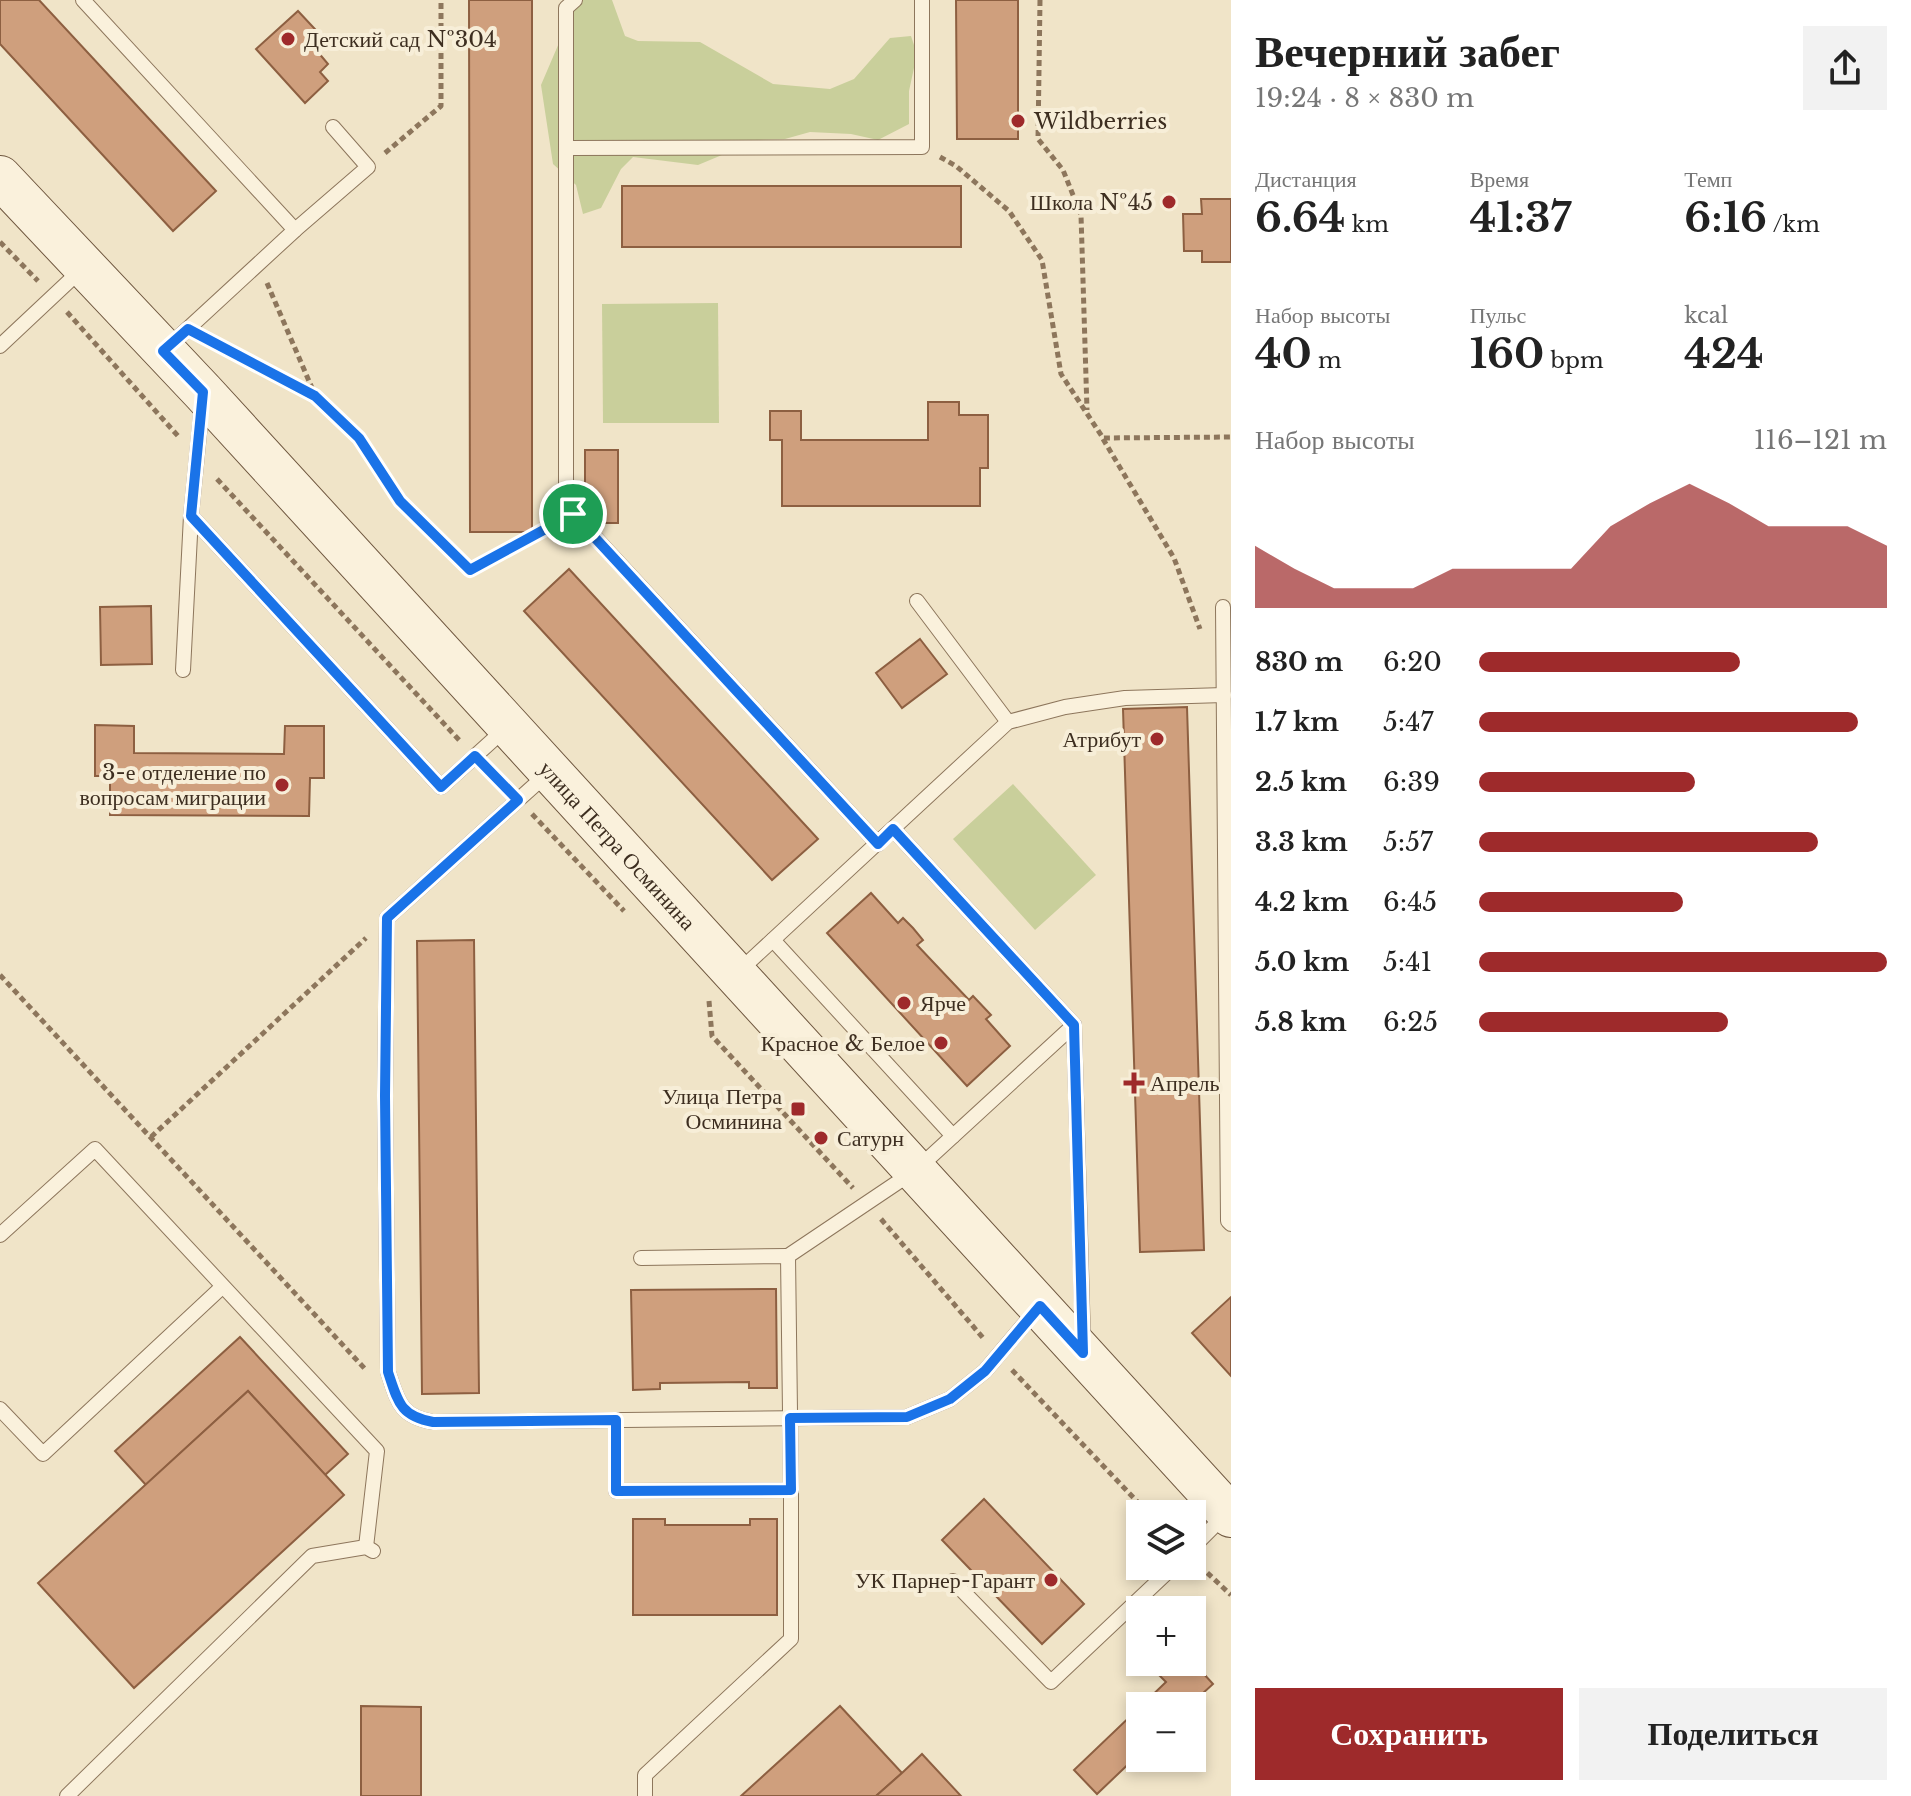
<!DOCTYPE html>
<html lang="ru">
<meta charset="utf-8">
<style>
body{margin:0;font-family:"Libre Baskerville",serif;background:#f2f2f2;color:#222;height:100vh;display:flex;flex-direction:column;font-size:30px;white-space:nowrap}
*{box-sizing:border-box;margin:0}
p{font-size:26px;color:#767676}
.icon{flex:none;width:44px;height:44px;fill:none;stroke:currentColor;stroke-width:2;stroke-linecap:round;stroke-linejoin:round}
.map{position:relative;flex:1;overflow:hidden}
.drawer{display:flex;flex-direction:column;background:#fff;width:680px}
.drawer>*{flex:none}
.fabs{position:absolute;left:1126px;top:1500px;display:grid;gap:16px}
.fabs a{display:grid;place-items:center;width:80px;height:80px;border-radius:0px;background:#fff;box-shadow:0 4px 12px #0003;font-size:40px}
.pin{position:absolute;display:grid;place-items:center;width:68px;height:68px;color:#fff;margin:-34px;border:4px solid #fff;border-radius:50%;box-shadow:0 2px 8px #0007}
.round{display:grid;place-items:center;flex:none;width:84px;height:84px;border-radius:0px;background:#f2f2f2}
.headline{display:flex;align-items:center;justify-content:space-between;height:136px;padding:0 24px}
h1{font-size:44px;font-weight:800;line-height:60px}
.metrics{display:grid;grid-template-columns:repeat(3,1fr);gap:12px;height:136px;padding:8px 24px}
.metrics div{display:grid;align-content:center}
.metrics b{font-size:40px;font-weight:800}
.metrics small{font-size:22px;font-weight:400}
.metrics p{font-size:22px}
.chart{height:224px;padding:16px 24px}
.chart p{display:flex;justify-content:space-between}
.chart svg{width:100%;height:144px;margin-top:8px;fill:#9e2a2b;opacity:.7}
.action{display:flex;gap:16px;margin-top:auto;padding:16px 24px}
.action a{flex:1;height:92px;border-radius:0px;background:#9e2a2b;color:#fff;font-size:32px;font-weight:800;line-height:92px;text-align:center}
.action a+a{background:#f2f2f2;color:#222}
ul{padding:0 24px;list-style:none;font-size:26px}
li{display:grid;grid-template-columns:128px 96px 1fr;align-items:center;height:60px}
li i{height:20px;border-radius:10px;background:#9e2a2b}
main{display:flex;flex:1;min-height:0}
.map>svg:first-child{display:block}
.green{fill:#c9cf9b}
.building{fill:#cf9f7d;stroke:#8d5f41;stroke-width:2}
.lines{fill:none;stroke-linecap:round;stroke-linejoin:round}
.lane-casing{stroke:#8d765c;stroke-width:16}
.secondary-casing{stroke:#6f573f;stroke-width:44}
.path{stroke:#8d765c;stroke-width:5;stroke-dasharray:6 4;stroke-linecap:butt}
.lane{stroke:#faf1dc;stroke-width:14}
.secondary{stroke:#faf1dc;stroke-width:42}
.route-casing{stroke:#fff;stroke-width:16}
.route{stroke:#1a73e8;stroke-width:10}
.poi-dot{fill:#9e2a2b;stroke:#f7eed8;stroke-width:3}
.labels{text-anchor:middle;dominant-baseline:central;stroke-width:8;stroke-linejoin:round;paint-order:stroke}
.poi-label{font-size:22px;fill:#3d2e20;stroke:#f7eed8;text-anchor:end}
.street-label{font-size:22px;fill:#3d2e20;stroke:#f7eed8}
</style>
<main>
<div class="map">
<svg width="1231" height="1796" viewBox="0 0 1231 1796">
<rect width="100%" height="100%" fill="#f0e4c8"/>
<g class="green">
<path d="M567,0H612L625,36L638,41L700,42L773,84L830,89L854,79L890,38L911,36L917,54L909,91V124L878,140L851,134L810,132L785,139L758,140L698,165L633,157L621,169L601,208L583,214L576,185L553,164L541,85L559,43Z"/>
<path d="M718,303L719,423H603L602,304Z"/>
<path d="M1013,784L1096,875L1035,930L953,839Z"/>
</g>
<g class="building">
<path d="M0,0H39L216,191L173,231L0,44Z"/>
<path d="M469,0H532V532H470Z"/>
<path d="M956,0H1018V139H957Z"/>
<path d="M298,11L327,42L317,51L328,64L320,72L328,81L305,103L256,49Z"/>
<rect x="622" y="186" width="339" height="61"/>
<path d="M1201,199H1231V262H1202V251H1184L1183,214H1202Z"/>
<path d="M928,402H959V415H988V468H980V506H782V440H770V411H801V440H928Z"/>
<rect x="585" y="450" width="33" height="73"/>
<path d="M569,569L818,839L772,880L524,611Z"/>
<path d="M151,606L152,664L101,665L100,607Z"/>
<path d="M920,639L947,674L902,708L876,673Z"/>
<path d="M1187,707L1204,1250L1140,1252L1123,709Z"/>
<path d="M95,725L134,726V753L284,754L285,726H324V778H310L309,816L110,815V776H95Z"/>
<path d="M871,893L898,923L903,918L913,928L923,940L917,945L969,1000L973,996L991,1015L986,1019L1010,1046L967,1086L827,933Z"/>
<path d="M474,940L479,1393L422,1394L417,941Z"/>
<path d="M776,1289L777,1388H749V1382L660,1383V1389L633,1390L631,1290Z"/>
<path d="M1231,1297V1376L1192,1333Z"/>
<path d="M240,1337L348,1454L325,1475L248,1391L146,1485L115,1451Z"/>
<path d="M248,1391L344,1495L134,1688L38,1583Z"/>
<path d="M984,1499L1084,1604L1042,1644L942,1540Z"/>
<path d="M633,1519H665V1525H750V1519H777V1615H633Z"/>
<path d="M1192,1661L1213,1684L1189,1706H1141L1166,1682L1152,1668L1158,1662Z"/>
<path d="M361,1706L421,1707V1796H361Z"/>
<path d="M840,1706L902,1773L876,1796H741Z"/>
<path d="M1140,1707V1753L1097,1794L1074,1770Z"/>
<path d="M922,1754L961,1796H876L902,1773Z"/>
</g>
<g class="lines">
<g class="lane-casing">
<g id="lane">
<path d="M83,0L295,230L167,348"/>
<path d="M575,0L566,8V506L878,844"/>
<path d="M566,148L922,147V0"/>
<path d="M295,230L368,167L333,127"/>
<path d="M0,346L82,269"/>
<path d="M191,516L441,787L505,729"/>
<path d="M917,601L1008,722"/>
<path d="M1223,607L1228,1221L1231,1224"/>
<path d="M183,670L191,516L202,404"/>
<path d="M547,774L387,918L385,1096L388,1372C398,1402 400,1416 433,1422L907,1417L950,1399L985,1371L1038,1308"/>
<path d="M893,829L1074,1025L1083,1338"/>
<path d="M773,940L953,1136"/>
<path d="M737,973L1008,722L1065,707L1125,698L1224,695"/>
<path d="M0,1235L95,1149L377,1451L366,1547"/>
<path d="M788,1256L916,1170L1074,1025"/>
<path d="M0,1409L43,1454L222,1287"/>
<path d="M616,1420V1491L791,1490L788,1256L641,1258"/>
<path d="M1192,1548L1225,1515"/>
<path d="M953,1581L1051,1682L1174,1566"/>
<path d="M67,1796L312,1556L366,1547L373,1551"/>
<path d="M645,1796V1775L791,1639V1490"/>
</g>
</g>
<g class="secondary-casing">
<g id="secondary">
<path id="s1" d="M0,177L203,392L1231,1516"/>
</g>
</g>
<g class="path">
<path d="M1040,0L1038,139L1063,170L1081,215L1087,410"/>
<path d="M385,153L441,106V0"/>
<path d="M940,157L956,166L1009,211L1042,260L1061,374L1103,438L1231,437"/>
<path d="M0,242L38,281"/>
<path d="M267,283L315,395"/>
<path d="M67,312L178,436"/>
<path d="M206,339L315,396L359,438L400,501L470,570L555,524"/>
<path d="M1103,439L1174,558L1200,629"/>
<path d="M217,479L460,741"/>
<path d="M490,771L505,787"/>
<path d="M532,814L624,911"/>
<path d="M0,975L366,1370"/>
<path d="M709,1001L712,1036L853,1188"/>
<path d="M151,1137L366,938"/>
<path d="M881,1219L984,1339"/>
<path d="M1012,1370L1149,1514"/>
<path d="M1200,1566L1231,1595"/>
</g>
<use href="#lane" class="lane"/>
<use href="#secondary" class="secondary"/>
</g>
<g class="lines">
<g class="route-casing">
<path id="route" d="M188,329L315,396L359,438L400,501L470,570L573,514L878,844L893,829L1074,1025L1083,1353L1040,1306L985,1371L950,1399L907,1417L790,1418L791,1490L616,1491V1420L433,1422C400,1416 398,1402 388,1372L385,1096L387,918L518,800L475,756L441,787L191,516L203,392L163,351Z"/>
</g>
<use href="#route" class="route"/>
</g>
<g class="poi-dot">
<circle cx="288" cy="39" r="8"/>
<circle cx="1018" cy="121" r="8"/>
<circle cx="1169" cy="202" r="8"/>
<circle cx="1157" cy="739" r="8"/>
<circle cx="282" cy="785" r="8"/>
<circle cx="904" cy="1003" r="8"/>
<circle cx="941" cy="1043" r="8"/>
<path d="M1130 1071h8v8h8v8h-8v8h-8v-8h-8v-8h8z"/>
<rect x="790" y="1101" width="16" height="16" rx="4"/>
<circle cx="821" cy="1138" r="8"/>
<circle cx="1051" cy="1580" r="8"/>
</g>
<g class="labels">
<g class="poi-label">
<text x="304" y="39" text-anchor="start">Детский сад №304</text>
<text x="1034" y="121" text-anchor="start">Wildberries</text>
<text x="1153" y="202">Школа №45</text>
<text x="1141" y="739">Атрибут</text>
<text x="266" y="772">3-е отделение по<tspan x="266" dy="25">вопросам миграции</tspan></text>
<text x="920" y="1003" text-anchor="start">Ярче</text>
<text x="925" y="1043">Красное &amp; Белое</text>
<text x="1150" y="1083" text-anchor="start">Апрель</text>
<text x="782" y="1096">Улица Петра<tspan x="782" dy="25">Осминина</tspan></text>
<text x="837" y="1138" text-anchor="start">Сатурн</text>
<text x="1035" y="1580">УК Парнер-Гарант</text>
</g>
<g class="street-label">
<text stroke="none"><textPath href="#s1" startOffset="910">улица Петра Осминина</textPath></text>
</g>
</g>
</svg>
<div class="fabs">
<a><svg class="icon" aria-label="layers" viewBox="0 0 24 24"><path d="M12 4l9 5-9 5-9-5zM3 14l9 5 9-5"/></svg></a>
<a>+</a>
<a>−</a>
</div>
<div class="pin" style="left:573px;top:514px;background:#1e9e55"><svg class="icon" aria-label="arrive" viewBox="0 0 24 24"><path d="M6 21V4h12l-3 4 3 4H6"/></svg></div>
</div>
<section class="drawer">
<div class="headline"><div><h1>Вечерний забег</h1><p>19:24 · 8 × 830 m</p></div><a class="round"><svg class="icon" aria-label="share" viewBox="0 0 24 24"><path d="M12 15V3M7 8l5-5 5 5M5 13v7h14v-7"/></svg></a></div>
<div class="metrics">
<div><p>Дистанция</p><b>6.64<small> km</small></b></div>
<div><p>Время</p><b>41:37</b></div>
<div><p>Темп</p><b>6:16<small> /km</small></b></div>
</div>
<div class="metrics">
<div><p>Набор высоты</p><b>40<small> m</small></b></div>
<div><p>Пульс</p><b>160<small> bpm</small></b></div>
<div><p>kcal</p><b>424</b></div>
</div>
<div class="chart"><p><span>Набор высоты</span>116–121 m</p>
<svg viewBox="0 0 160 44" preserveAspectRatio="none"><path d="M0 44V25L10 32L20 38L30 38L40 38L50 32L60 32L70 32L80 32L90 19L100 12L110 6L120 12L130 19L140 19L150 19L160 25V44z"/></svg>
</div>
<ul>
<li><b>830 m</b>6:20<i style="width:64%"></i></li>
<li><b>1.7 km</b>5:47<i style="width:93%"></i></li>
<li><b>2.5 km</b>6:39<i style="width:53%"></i></li>
<li><b>3.3 km</b>5:57<i style="width:83%"></i></li>
<li><b>4.2 km</b>6:45<i style="width:50%"></i></li>
<li><b>5.0 km</b>5:41<i style="width:100%"></i></li>
<li><b>5.8 km</b>6:25<i style="width:61%"></i></li>
</ul>
<div class="action"><a>Сохранить</a><a>Поделиться</a></div>
</section>
</main>
